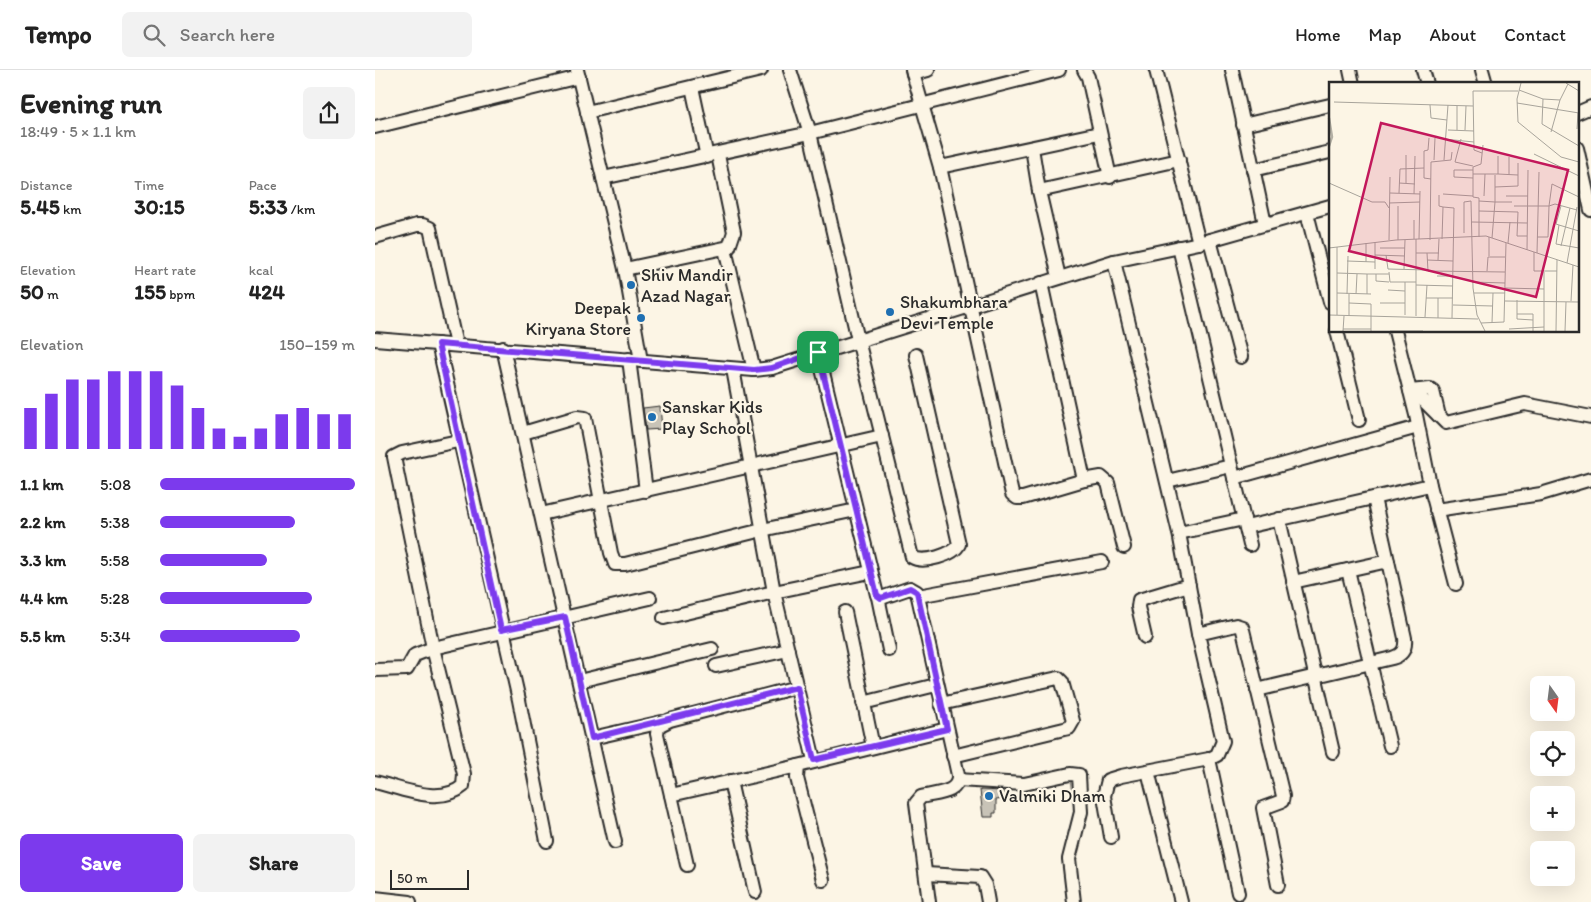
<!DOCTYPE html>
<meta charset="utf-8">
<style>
body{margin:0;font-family:Itim,sans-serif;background:#f2f2f2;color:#222;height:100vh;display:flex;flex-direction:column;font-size:19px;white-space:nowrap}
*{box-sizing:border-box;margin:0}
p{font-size:16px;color:#767676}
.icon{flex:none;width:28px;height:28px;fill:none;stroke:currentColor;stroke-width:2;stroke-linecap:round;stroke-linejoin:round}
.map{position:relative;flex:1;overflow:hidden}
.details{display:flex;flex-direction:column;background:#fff;width:375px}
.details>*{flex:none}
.needle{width:32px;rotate:166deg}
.controls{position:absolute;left:1155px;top:606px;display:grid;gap:10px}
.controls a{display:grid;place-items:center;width:45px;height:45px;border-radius:8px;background:#fff;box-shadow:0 5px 20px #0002;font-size:25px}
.scale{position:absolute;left:15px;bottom:12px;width:79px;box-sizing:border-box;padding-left:5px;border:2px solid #2b2b2b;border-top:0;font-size:14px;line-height:18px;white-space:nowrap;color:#2b2b2b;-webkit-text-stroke:4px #fcf5e5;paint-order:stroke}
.pin{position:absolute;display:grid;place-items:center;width:42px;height:42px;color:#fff;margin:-21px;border-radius:10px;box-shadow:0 2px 8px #0006}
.round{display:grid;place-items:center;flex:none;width:52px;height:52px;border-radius:8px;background:#f2f2f2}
.headline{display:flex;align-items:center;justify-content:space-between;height:85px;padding:0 20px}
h1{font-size:28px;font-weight:800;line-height:38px}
.figures{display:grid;grid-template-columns:repeat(3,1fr);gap:8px;height:85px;padding:5px 20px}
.figures div{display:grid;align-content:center}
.figures b{font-size:21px;font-weight:800}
.figures small{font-size:14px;font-weight:400}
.figures p{font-size:14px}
.chart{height:140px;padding:10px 20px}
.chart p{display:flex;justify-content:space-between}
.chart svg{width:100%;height:90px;margin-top:5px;stroke:#7c3aed;stroke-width:6}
.primary-button{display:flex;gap:10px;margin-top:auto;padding:10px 20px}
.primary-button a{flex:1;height:58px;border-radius:8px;background:#7c3aed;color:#fff;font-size:20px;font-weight:800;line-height:58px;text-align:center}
.primary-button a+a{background:#f2f2f2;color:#222}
ul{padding:0 20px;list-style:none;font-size:16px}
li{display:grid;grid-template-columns:80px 60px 1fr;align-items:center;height:38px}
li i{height:12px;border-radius:6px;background:#7c3aed}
header{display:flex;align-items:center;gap:30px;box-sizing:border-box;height:70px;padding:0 25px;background:#fff;border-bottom:1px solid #e0e0e0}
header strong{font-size:24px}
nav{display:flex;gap:28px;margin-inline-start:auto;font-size:18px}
.search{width:350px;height:45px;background:#f2f2f2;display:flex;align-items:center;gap:12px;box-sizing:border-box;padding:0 18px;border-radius:8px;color:#767676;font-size:19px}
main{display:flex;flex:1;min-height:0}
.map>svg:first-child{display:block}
.building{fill:#c8c3b7;stroke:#2b2b2b}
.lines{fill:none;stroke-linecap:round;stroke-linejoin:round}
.minor-casing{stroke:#2b2b2b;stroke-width:16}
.minor{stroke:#fcf5e5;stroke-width:12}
.route-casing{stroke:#fff;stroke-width:10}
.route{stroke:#7c3aed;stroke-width:6}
.poi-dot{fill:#1f6fb2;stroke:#fcf5e5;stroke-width:2}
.labels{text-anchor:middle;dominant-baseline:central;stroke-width:4.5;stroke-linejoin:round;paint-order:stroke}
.poi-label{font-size:18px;fill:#2b2b2b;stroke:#fcf5e5;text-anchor:start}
.inset-river{fill:none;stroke:#b4b0a5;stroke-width:2.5}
.inset-road{fill:none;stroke:#a8a49b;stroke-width:1}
.view{fill:#c2185b;fill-opacity:0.15;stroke:#c2185b;stroke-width:2.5}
.inset-edge{fill:none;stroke:#2b2b2b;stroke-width:2.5}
</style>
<header>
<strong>Tempo</strong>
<div class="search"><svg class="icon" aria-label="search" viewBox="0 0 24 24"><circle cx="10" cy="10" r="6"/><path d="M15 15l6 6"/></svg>Search here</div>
<nav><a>Home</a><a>Map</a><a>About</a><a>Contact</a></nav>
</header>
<main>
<section class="details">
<div class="headline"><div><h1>Evening run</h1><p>18:49 · 5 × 1.1 km</p></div><a class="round"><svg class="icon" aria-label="share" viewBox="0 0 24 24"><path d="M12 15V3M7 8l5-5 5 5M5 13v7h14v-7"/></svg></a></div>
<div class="figures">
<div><p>Distance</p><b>5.45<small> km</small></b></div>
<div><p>Time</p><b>30:15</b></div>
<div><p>Pace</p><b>5:33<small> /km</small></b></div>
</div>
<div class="figures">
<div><p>Elevation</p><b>50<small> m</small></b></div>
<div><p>Heart rate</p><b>155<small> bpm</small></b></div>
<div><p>kcal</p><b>424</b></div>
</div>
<div class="chart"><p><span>Elevation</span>150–159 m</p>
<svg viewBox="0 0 160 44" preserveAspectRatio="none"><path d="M5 44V24M15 44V17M25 44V10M35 44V10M45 44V6M55 44V6M65 44V6M75 44V13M85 44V24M95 44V34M105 44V38M115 44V34M125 44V27M135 44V24M145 44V27M155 44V27"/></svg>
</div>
<ul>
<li><b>1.1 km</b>5:08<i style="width:100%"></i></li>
<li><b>2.2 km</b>5:38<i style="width:69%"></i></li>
<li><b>3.3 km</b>5:58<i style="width:55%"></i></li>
<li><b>4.4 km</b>5:28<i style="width:78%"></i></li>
<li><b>5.5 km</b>5:34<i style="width:72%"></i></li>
</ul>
<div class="primary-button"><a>Save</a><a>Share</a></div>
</section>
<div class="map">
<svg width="1216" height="832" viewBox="0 0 1216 832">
<rect width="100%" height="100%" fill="#fcf5e5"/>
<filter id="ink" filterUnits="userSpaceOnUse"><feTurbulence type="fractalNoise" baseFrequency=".02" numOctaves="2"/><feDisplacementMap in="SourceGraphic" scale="10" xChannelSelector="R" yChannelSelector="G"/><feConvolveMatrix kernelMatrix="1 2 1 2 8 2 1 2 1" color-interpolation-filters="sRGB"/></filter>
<g filter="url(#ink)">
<g class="building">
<path d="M285,336L287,359L271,360L268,338Z"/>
<path d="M605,720L629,721V729L621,730V743H618V747H608Z"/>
</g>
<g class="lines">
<g class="minor-casing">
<g id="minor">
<path d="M202,0L250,199L266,291"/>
<path d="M415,0L435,63L483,270L536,483L537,487C548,494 579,485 584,474L541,285"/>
<path d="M537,0L565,97L637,424L642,428H648L709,410"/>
<path d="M709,0L713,7L735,107"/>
<path d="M781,0L824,173"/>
<path d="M857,0L890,154"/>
<path d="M975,0L978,14"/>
<path d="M1048,0L1052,14"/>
<path d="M1107,0L1111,14"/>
<path d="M538,4L553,0"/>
<path d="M317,17L332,87"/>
<path d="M212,42L386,0"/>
<path d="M1202,43L1216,37"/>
<path d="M868,55L955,35"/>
<path d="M0,57L204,7"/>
<path d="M657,78L664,121L684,207"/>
<path d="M1202,78L1216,140"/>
<path d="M565,97L724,63"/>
<path d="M878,100L955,82"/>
<path d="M228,108L435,63L684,0"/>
<path d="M664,121L804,90"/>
<path d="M932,143L955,232"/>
<path d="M0,167L42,155H48L55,158L81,275"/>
<path d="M835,170L866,287"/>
<path d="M804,177L875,475"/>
<path d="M350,179L379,300"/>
<path d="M250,199L354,177L359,162L343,85"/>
<path d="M666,213L709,410L726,407L733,413L749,477"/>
<path d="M962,261L984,350"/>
<path d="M1020,261L1041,345L1055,415L1081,514"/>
<path d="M0,269L379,300L397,298L739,191L824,173L955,136"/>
<path d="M63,274L144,630L172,771"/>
<path d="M128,278L240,772"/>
<path d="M443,282L502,525L506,528L535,518L542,522L583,705C585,724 560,723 546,727L541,733L554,832"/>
<path d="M254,289L271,421"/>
<path d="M1035,321L1055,319L1058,321L1064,346L1071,353L1150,334L1216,347"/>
<path d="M1039,321L1064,346"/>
<path d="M148,363L202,347L210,348L236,483L240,494H250L387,460L481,440"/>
<path d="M859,408L1043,357"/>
<path d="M792,411L856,396"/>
<path d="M1061,440L1166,424L1216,409"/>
<path d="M166,444L507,366"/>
<path d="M904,449L958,682"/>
<path d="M871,457L1055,415"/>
<path d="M804,463L869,449"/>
<path d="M973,500L1015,676"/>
<path d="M918,512L1013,491"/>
<path d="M543,526L727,492"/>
<path d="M503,527L514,580"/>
<path d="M470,542L498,677"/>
<path d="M289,548L399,522L358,299"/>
<path d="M823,564L861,555L867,557L868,560L908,726L907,731L888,738L903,815"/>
<path d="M770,567L763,537L764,530L814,515"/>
<path d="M341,596L413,580"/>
<path d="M0,600L32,599L40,585L58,578L19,387L27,383L83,371"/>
<path d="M204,611L337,579"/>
<path d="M882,620L1017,588C1028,585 1031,579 1030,568L999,428"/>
<path d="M488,633L561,615"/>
<path d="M566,634L683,608L687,612L698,651L694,658L689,659L578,686"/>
<path d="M217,668L287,652"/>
<path d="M834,689L863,823"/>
<path d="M439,690L399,522L495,502"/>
<path d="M773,701L806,832"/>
<path d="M583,710L649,714L695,704L704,705L706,742L694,789L699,832"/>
<path d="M355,711L380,822"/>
<path d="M0,712C26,718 65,736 88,716L89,704L58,578L275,528"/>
<path d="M296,725L423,696"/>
<path d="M736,767L729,726L733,710L746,706L834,689L842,685L848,671L823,564L804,463L739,191"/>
<path d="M312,795L282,664L283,656L295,650L422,617"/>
<path d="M551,804L605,807L610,815L613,832"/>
<path d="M448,810L422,708L423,696L572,659"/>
<path d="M0,828L35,832"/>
</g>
</g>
<use href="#minor" class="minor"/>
</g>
</g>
<g class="lines" filter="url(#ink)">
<g class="route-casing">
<path id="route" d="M63,274L379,300L397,298L443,282L502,525L506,528L535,518L542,522L572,659L439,690L422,617L217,668L190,547L126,560Z"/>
</g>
<use href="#route" class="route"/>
</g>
<g class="poi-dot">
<circle cx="256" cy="215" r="5"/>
<circle cx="515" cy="242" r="5"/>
<circle cx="266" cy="248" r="5"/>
<circle cx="277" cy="347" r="5"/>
<circle cx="614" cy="726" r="5"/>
</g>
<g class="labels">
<g class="poi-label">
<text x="266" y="205">Shiv Mandir<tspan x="266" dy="21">Azad Nagar</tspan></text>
<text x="525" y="232">Shakumbhara<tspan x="525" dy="21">Devi Temple</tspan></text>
<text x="256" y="238" text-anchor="end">Deepak<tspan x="256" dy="21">Kiryana Store</tspan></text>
<text x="287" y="337">Sanskar Kids<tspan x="287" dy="21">Play School</tspan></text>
<text x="624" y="726">Valmiki Dham</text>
</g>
</g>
<g transform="translate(954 12)">
<rect width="250" height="250" fill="#fcf5e5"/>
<path class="inset-river" d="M0,36L3,55L0,64"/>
<path class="inset-road" d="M192,1L188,17L189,40L232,75L250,80M237,1L250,9M190,8L214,17L231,18M214,17L213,42L250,64M5,20L144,24M188,21L250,31M101,23L102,36L118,38M248,47L249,31M119,48L145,49M128,48V24M136,48L137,24M222,50L231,18L239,2M100,56L99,68L95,69V96L102,97M115,57L145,60M132,57L126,80L144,84M153,71L145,68L144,9H189M205,72L250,94M105,78L106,56M115,78L119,23M144,88H125V95L144,96M144,92H169V74M169,92L189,93M180,93V75M0,101L43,120H56L60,126M70,101L86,102M77,101V73M166,105L189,104V81M61,111L91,112M70,111L71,87L95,86M85,112L86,74M114,112L144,114M110,113V124L114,125L113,157M155,114L156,92M177,114H199M150,119L166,120V93M60,121L91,120M69,124V158M185,124H220L223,102L250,115M114,125L125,126L123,236M150,129L189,130L188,154H198M85,138V157M143,140L198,141M230,143L227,142L232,124M250,149L230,143L227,162L250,166M135,151V120L142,119L144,206L148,233L156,249M150,155V116L144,115V85L152,82L154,63M208,155H219L220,124L226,122L248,128M163,156L166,120H183M90,157L91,109M60,158L61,95M101,158L102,80L122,78L123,70M46,160V187M37,161V180M179,161L181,140M232,164L241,126M0,166L67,158L157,154L250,185M51,166H76M198,168L199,88M205,170V189H228M87,171H110M98,171L99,189L176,190M208,171L210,90M46,173L76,174M57,173L59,187L98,188M160,174V155M98,178L124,179M109,178L110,157M18,179L46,180M238,181L248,125M75,187L76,158M0,189V166M158,189L159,175H176M60,190L61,200H87M8,191L38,192M47,192V199L60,200M108,194H124M143,200L176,201M87,203L124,204M176,206L215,207M59,208L76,209M8,211L42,212M145,211H176M18,212L19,174M20,212V234M27,212L28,192M38,212V192H60M97,216H124M188,218V237L204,238M176,219L250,220M242,219L244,183M20,221L42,222V249M51,221H76M124,223L164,224M188,232H204V249M0,233L149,237M8,233V165M76,233V200M87,234V157M96,235L98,203M109,236V216M152,241L175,240L177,161M163,241L164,211M14,247H42M180,247L215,245M14,249L15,234M61,249H94M215,249V190M227,249L228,178M236,249L237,220"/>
<path class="view" d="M52,41L239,88L207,215L20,169Z"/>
<rect width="250" height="250" class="inset-edge"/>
</g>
</svg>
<div class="controls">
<a><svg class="needle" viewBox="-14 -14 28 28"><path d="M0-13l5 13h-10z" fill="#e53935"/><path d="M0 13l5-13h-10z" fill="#767676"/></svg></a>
<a><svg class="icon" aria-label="locate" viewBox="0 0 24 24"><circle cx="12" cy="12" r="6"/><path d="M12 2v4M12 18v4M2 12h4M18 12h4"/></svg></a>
<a>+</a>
<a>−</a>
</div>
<div class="scale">50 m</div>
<div class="pin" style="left:443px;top:282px;background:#1e9e55"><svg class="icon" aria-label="arrive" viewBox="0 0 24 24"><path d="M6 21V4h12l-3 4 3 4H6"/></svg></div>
</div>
</main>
